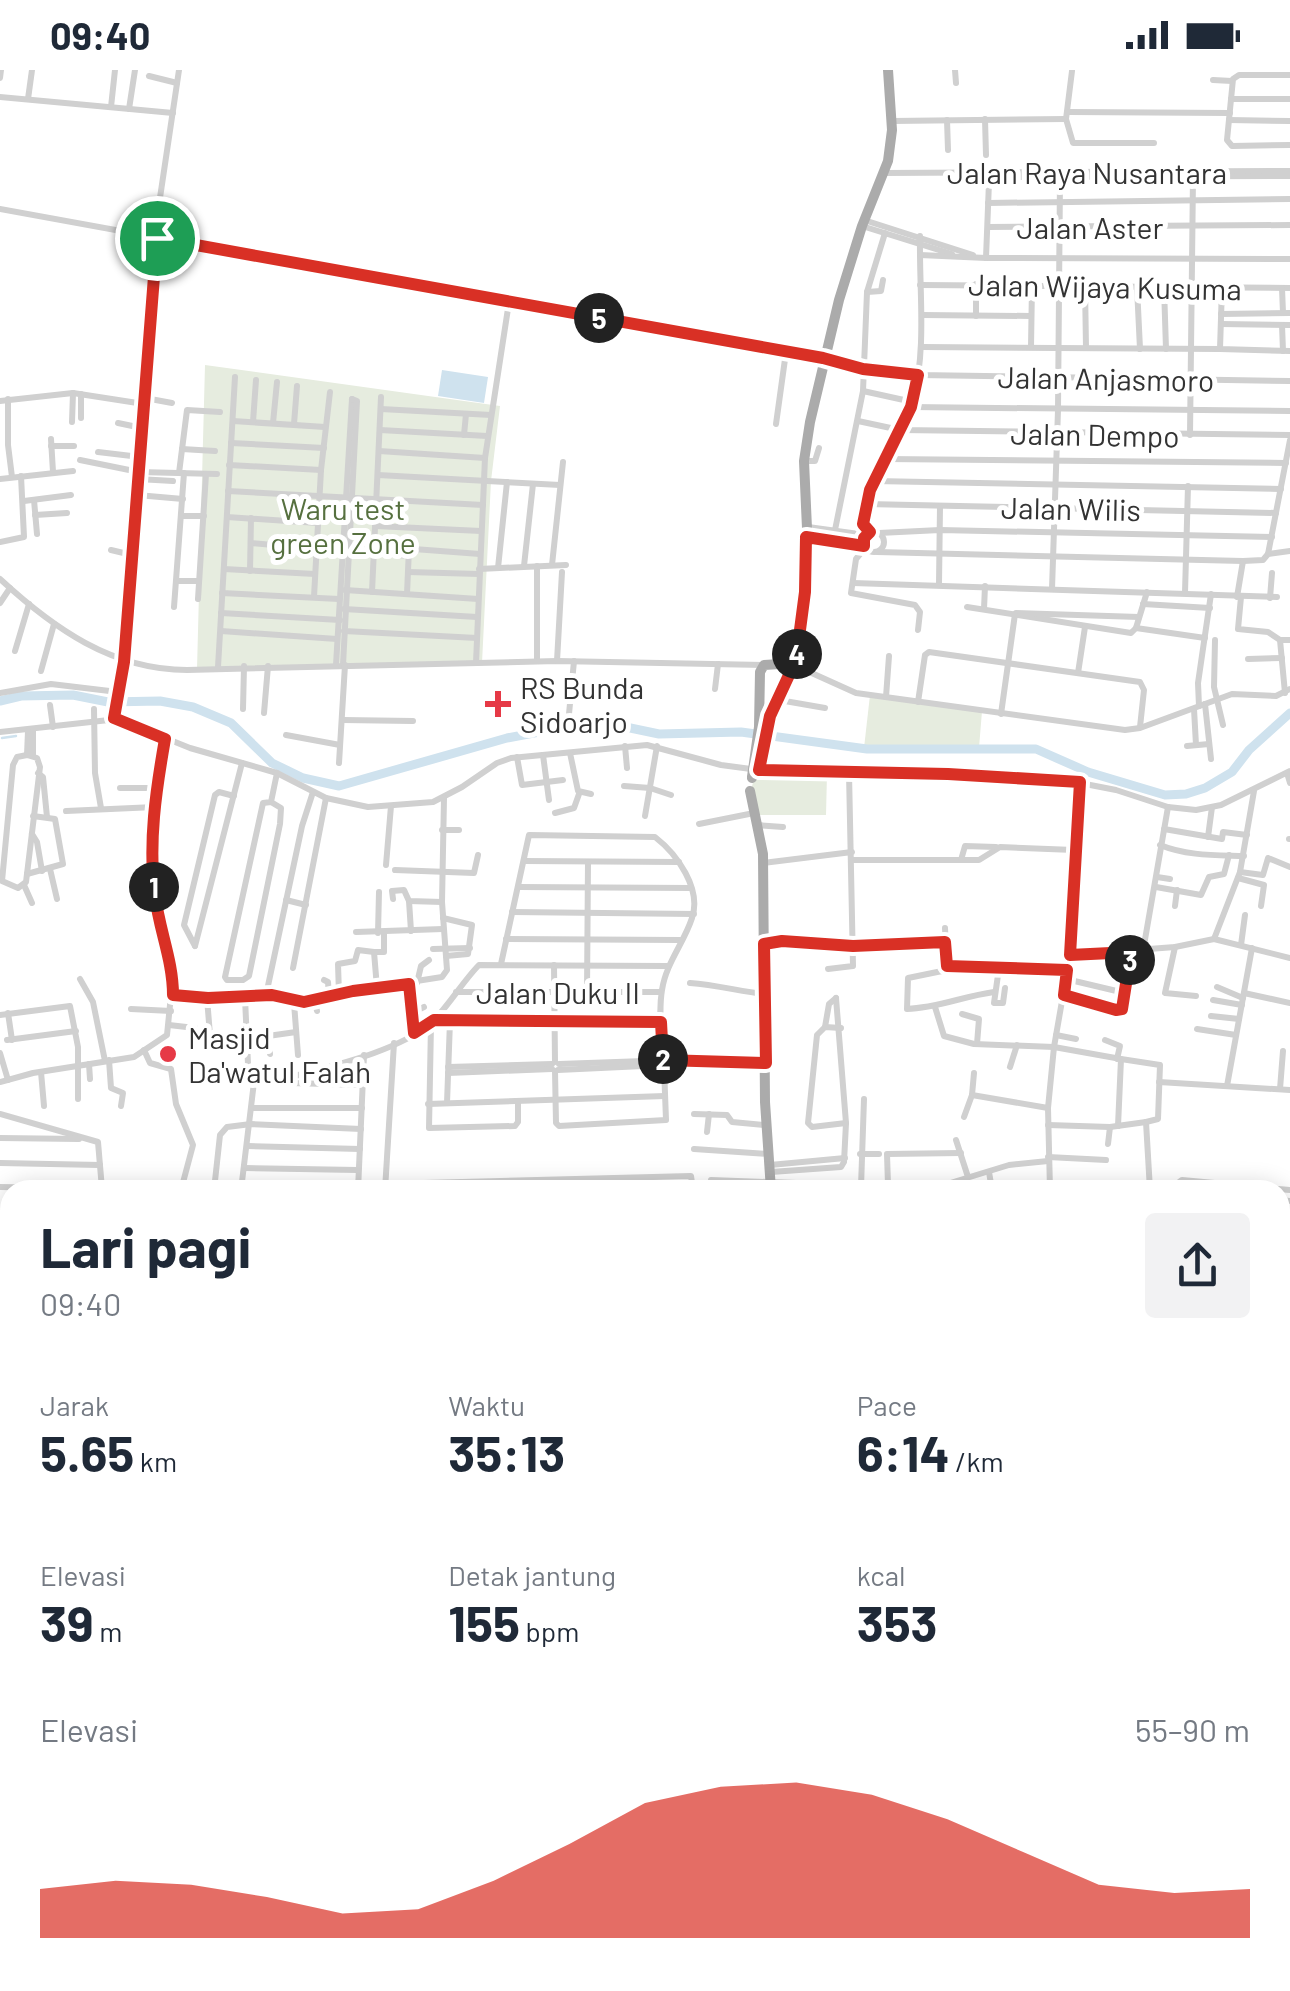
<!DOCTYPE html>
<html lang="id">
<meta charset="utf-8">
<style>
body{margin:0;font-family:Barlow,sans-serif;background:#f2f2f3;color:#1f2937;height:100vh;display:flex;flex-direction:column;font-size:38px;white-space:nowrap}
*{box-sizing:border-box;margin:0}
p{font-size:32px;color:#747a83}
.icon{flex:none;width:55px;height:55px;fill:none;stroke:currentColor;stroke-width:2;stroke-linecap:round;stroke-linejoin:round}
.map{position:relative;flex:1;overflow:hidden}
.details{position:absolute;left:0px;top:1110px;width:1290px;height:812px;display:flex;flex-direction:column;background:#fff;border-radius:30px 30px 0 0;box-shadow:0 5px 25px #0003}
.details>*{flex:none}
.pin{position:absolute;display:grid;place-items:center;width:85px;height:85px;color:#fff;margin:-42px;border:5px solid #fff;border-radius:50%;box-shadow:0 2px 10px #0007}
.km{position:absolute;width:50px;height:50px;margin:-25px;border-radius:50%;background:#222;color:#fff;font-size:28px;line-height:50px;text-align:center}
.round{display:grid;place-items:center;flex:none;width:105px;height:105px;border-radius:10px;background:#f2f2f3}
.overview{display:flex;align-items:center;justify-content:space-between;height:170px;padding:0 40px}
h1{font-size:55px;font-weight:700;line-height:75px}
.metrics{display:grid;grid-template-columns:repeat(3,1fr);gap:15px;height:170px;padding:10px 40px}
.metrics div{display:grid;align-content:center}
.metrics b{font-size:50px;font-weight:700}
.metrics small{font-size:28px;font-weight:400}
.metrics p{font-size:28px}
.chart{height:280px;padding:20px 40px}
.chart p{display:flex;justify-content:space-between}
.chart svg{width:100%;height:180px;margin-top:10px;fill:#d93025;opacity:.7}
.status{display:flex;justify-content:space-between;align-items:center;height:70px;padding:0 50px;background:#fff;direction:ltr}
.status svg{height:28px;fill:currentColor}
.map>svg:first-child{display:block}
.green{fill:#e6ecdf}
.water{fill:#cfe2ee}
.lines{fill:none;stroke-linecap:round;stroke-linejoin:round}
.stream{stroke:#cfe2ee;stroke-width:2.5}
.river{stroke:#cfe2ee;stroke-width:9}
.minor{stroke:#d0d0d0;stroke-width:6}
.major{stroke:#ababab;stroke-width:10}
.highway{stroke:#9a9a9a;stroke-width:11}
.route-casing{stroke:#fff;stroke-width:20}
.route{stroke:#d93025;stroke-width:12}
.poi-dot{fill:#e63946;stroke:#fff;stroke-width:4}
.labels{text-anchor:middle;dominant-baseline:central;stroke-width:10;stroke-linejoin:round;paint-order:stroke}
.street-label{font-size:30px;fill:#333;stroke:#fff}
.park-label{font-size:30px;fill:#56703f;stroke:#fff}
.poi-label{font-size:30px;fill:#333;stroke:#fff;text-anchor:start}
</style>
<div class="status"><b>09:40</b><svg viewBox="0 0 49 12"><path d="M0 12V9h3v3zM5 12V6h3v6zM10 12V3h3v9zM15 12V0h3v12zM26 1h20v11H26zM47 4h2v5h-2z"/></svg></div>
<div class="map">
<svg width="1290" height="1921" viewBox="0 0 1290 1921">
<rect width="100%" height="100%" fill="#fff"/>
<g class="green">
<path d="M205,295L500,336L491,411L482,593L197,599Z"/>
<path d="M870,625L982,641L979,678H864Z"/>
<path d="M759,701L827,704L826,745H757C751,728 748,716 759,701Z"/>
</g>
<path class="water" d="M442,300L488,307L484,333L438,326Z"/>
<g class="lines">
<g class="stream">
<path d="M2,668L16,666"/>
<path d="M1245,1912L1246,1921"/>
</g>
<g class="river">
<path d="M0,631L21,626L73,625L108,632L160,631L193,637L231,653L272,693L303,708L339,716L507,668L571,656L616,655L659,664L741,662L867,679H1036L1088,702L1165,725L1186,724L1205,718L1232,702L1249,680L1290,643"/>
<path d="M536,1921L656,1912"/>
<path d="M1090,1921L1091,1912"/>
</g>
<g class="minor">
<path d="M955,0L956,13"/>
<path d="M1072,1L1066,49L1073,73H1154"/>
<path d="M1290,5H1239L1233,9L1227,70L1232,76L1290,75"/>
<path d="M149,6L177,13"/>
<path d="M0,8L1,0"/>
<path d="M1213,10L1232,11"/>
<path d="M0,27L173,43"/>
<path d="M28,29L32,0"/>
<path d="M1231,29H1290"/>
<path d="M111,37L115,0"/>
<path d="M129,39L135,0"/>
<path d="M1069,42L1230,43"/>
<path d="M985,49L986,85"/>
<path d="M947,50L948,80"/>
<path d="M1229,50L1290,51"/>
<path d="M892,51L1066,49"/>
<path d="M884,103L1290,101"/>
<path d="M1011,107L1290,106"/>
<path d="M988,133L1290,129"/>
<path d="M0,139L823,289L863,299L918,305L1290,311"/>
<path d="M864,150L973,185"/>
<path d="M862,156L952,184"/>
<path d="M988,157L1290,155"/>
<path d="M154,168L179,0"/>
<path d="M920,185L986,188L1290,189"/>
<path d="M986,188L989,112L999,107"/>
<path d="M976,214V246"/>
<path d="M920,215L1290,218"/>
<path d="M1085,216L1086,278"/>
<path d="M1137,217L1140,279"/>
<path d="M1164,217L1166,279"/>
<path d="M1222,217L1220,279L1290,281"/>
<path d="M1282,218L1283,243"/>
<path d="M867,222L881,221L883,210"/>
<path d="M1221,244L1290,243"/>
<path d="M922,245L1031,246"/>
<path d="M1221,254L1290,255"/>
<path d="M1282,255L1283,281"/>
<path d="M922,277L1220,279"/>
<path d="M1031,277L1032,215"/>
<path d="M863,321L913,332"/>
<path d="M81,324V348"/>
<path d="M145,328L172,333"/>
<path d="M8,329V375L12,407"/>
<path d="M0,331L73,323L144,334"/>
<path d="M911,337L1290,341"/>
<path d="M381,339L491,345"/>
<path d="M233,351L325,357"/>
<path d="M858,351L900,360L1290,365"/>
<path d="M72,352L73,323"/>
<path d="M253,352L256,310"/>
<path d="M118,353L142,358"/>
<path d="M273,353L277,312"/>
<path d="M294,354L297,316"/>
<path d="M776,354L786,282"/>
<path d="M380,360L487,366"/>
<path d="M464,365L466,344"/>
<path d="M1190,365L1193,107"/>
<path d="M51,369L53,402"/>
<path d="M231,373L324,378"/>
<path d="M51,376H74"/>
<path d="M182,379L215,381"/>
<path d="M379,381L485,388"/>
<path d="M98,382L140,387"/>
<path d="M885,389L1286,393"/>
<path d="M80,390L139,402L217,404"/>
<path d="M804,391H815L819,378"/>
<path d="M229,395L321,400"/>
<path d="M179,403L187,340L220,342"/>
<path d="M378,405L560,415"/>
<path d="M0,409L73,401"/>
<path d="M138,409L173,411"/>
<path d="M874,411L1281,419"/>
<path d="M228,421L483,435"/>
<path d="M137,425L183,429"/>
<path d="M34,430L37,464"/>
<path d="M24,431L71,425"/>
<path d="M866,434L1276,443"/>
<path d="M35,445L67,443"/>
<path d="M182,446H204"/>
<path d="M227,447L318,453"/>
<path d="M375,456L481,461"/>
<path d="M808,457L866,465"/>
<path d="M835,460L863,321L867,222L885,163"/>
<circle cx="874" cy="472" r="10"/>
<path d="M870,462L863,454C867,407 901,374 913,331C927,277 919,222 920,166"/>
<path d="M879,463L940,460L1272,467"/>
<path d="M806,467L864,476"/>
<path d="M0,472L24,467L21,406"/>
<path d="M251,473L317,479"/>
<path d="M374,476L480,484"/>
<path d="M865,478L856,489L851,523L915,535L920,542L918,560"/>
<path d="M111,480L132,485"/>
<path d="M877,482L1243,491L1263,490L1268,484L1290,481"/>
<path d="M374,483L409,486"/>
<path d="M1268,484L1290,370"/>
<path d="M552,495L563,392"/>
<path d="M524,496L533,414"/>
<path d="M537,496V591"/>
<path d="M498,498L507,412"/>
<path d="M224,499L315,504"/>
<path d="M479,499L566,495"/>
<path d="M250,501L251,448"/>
<path d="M408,502L479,504"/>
<path d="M0,509C53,558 112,600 187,600L557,591L764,595"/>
<path d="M177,511H199"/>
<path d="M853,513L1277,527"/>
<path d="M939,515L940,436"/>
<path d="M1052,519L1058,340L1060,108"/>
<path d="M345,520L478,529"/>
<path d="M372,522L381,327"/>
<path d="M222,523L339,529"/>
<path d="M1185,523L1188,416"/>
<path d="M407,524L409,478"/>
<path d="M314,527L321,400L330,322"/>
<path d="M1237,527L1243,491"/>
<path d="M1241,527L1238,559L1268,562L1280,570H1290"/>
<path d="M1270,528L1272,503"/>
<path d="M198,529L206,404"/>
<path d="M0,533L10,518"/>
<path d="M1143,534L1210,538"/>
<path d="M174,537L184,403"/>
<path d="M967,537L1131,563L1136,558L1147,522"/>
<path d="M344,539L477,547"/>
<path d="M984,539L985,516"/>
<path d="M221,543L340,550"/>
<path d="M1016,543L1139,547"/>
<path d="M1136,558L1205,568"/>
<path d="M221,561L337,569"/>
<path d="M344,561L477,568"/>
<path d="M1215,570L1214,617L1223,655"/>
<path d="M1280,570L1285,623"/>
<path d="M15,581L29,534"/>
<path d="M1248,589L1282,588"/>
<path d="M557,591L562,502"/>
<path d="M797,591L805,600L856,623L1125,660L1140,658L1232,624L1276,626L1290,619"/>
<path d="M476,593L485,388L509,232"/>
<path d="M336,595L352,329"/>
<path d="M343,595L357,331L352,329"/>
<path d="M218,597L235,307"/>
<path d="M41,601L54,554"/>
<path d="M1078,603L1085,557"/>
<path d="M715,619L718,594"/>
<path d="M0,623L51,614L118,622"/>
<path d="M886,627L889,586"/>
<path d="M779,630L825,638"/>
<path d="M918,632L925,585L929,582L1140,612L1144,620L1140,657"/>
<path d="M1205,634L1211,689"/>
<path d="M50,635L53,657"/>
<path d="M1199,636L1198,613L1211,524"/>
<path d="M94,639L95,703L101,738"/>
<path d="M243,639L244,596"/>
<path d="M1194,639L1196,675"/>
<path d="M264,643L268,596"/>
<path d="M569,644L574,591"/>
<path d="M1001,644L1015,544"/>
<path d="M114,648L124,592L157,168"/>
<path d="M343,650L413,651"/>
<path d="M0,662L118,649L190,678L277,703L326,728L368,737L433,732L462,717L497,693L511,688L647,675L721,695L751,699L948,704L1080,713L1116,720L1168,737L1196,740L1221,735L1290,701"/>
<path d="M286,665L340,675"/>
<path d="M625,676L627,698"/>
<path d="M1187,676L1209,674"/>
<path d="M570,683L578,721L591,724"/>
<path d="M27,685L37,688L40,697L26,812L18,818L2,811L13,695L17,687Z"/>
<path d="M27,685L28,661"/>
<path d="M543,685L549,730"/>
<path d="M33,686V660"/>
<path d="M517,687L522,715L563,710"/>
<path d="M339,693L345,595"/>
<path d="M38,703L43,707L47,747"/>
<path d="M1287,703L1290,713"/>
<path d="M624,716L650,718L671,725"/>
<path d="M120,718H157"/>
<path d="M271,732L281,738L280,754L249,906L243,910H227L225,907L263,733L271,732L277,703"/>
<path d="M66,741L155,737"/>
<path d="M555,743L574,738L579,724"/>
<path d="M645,746L657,676"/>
<path d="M699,754L749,744"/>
<path d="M757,755L783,757"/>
<path d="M1164,759L1222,769L1223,762L1247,765"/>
<path d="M442,760H459"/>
<path d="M32,764L37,772L42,801"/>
<path d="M1208,767L1212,737"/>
<path d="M1289,769H1290"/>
<path d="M1160,775C1187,786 1215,785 1244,786"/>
<path d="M852,790H979L1000,777L1074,780"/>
<path d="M961,790L965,776L996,777"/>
<path d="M524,791L679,792"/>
<path d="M763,793L852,782"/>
<path d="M386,795L391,736"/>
<path d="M50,799L57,829"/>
<path d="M395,800L474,803L478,785"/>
<path d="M1240,802L1263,805L1268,788L1290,797"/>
<path d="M27,804L63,794L55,749L33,746"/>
<path d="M1157,807L1170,809"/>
<path d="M1238,808L1264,815L1261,836"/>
<path d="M24,815L32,833"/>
<path d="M518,817L691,818"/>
<path d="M1156,817L1201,825L1209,807L1224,804L1229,785"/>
<path d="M393,829L392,821L404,820L409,831L442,832"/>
<path d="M286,830L306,835"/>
<path d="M409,831L411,861"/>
<path d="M1175,836L1177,820"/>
<path d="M512,842L694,844"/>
<path d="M443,848L472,855L468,884L446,886"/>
<path d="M945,858L947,900L908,908L907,939C937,938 964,926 994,922"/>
<path d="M356,862L443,859"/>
<path d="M378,863L379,822"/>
<path d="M506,869L680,870"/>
<path d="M1214,869L1240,802L1254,721"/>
<path d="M764,874L782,871L853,876L945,872"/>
<path d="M1241,875L1245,845"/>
<path d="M195,876L242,693"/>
<path d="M195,876L184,855L215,725L219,722L234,726"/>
<path d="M1175,877L1165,923L1196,926"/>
<path d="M433,879L470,878"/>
<path d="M1143,881L1168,737"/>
<path d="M374,882H384V862"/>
<path d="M1070,885L1175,877L1214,869L1290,888"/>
<path d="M501,894L529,765L655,767C677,784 702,819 692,848C684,873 666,893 662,920C658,943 662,968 663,991"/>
<path d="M554,895L555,992"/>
<path d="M947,896L1067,900"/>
<path d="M293,898L326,728"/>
<path d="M999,898L994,933H1003L1005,918"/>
<path d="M828,899L853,896L849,703"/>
<path d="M80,909L93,932L105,991"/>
<path d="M1066,909L1125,923"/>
<path d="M324,910L328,912L329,926"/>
<path d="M417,913L421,896L429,890"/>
<path d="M690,913C716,915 739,921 764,924"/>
<path d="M409,914L415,963"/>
<path d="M1217,917L1243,928"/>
<path d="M456,922H661"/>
<path d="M587,922L588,792"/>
<path d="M1244,923L1290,933"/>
<path d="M339,924L338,894L355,891L358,880L374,882L377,918"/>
<path d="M173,925L245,928L272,925L303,933L353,921L442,907L447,900L442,832L444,728"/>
<path d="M266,925L302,756L313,722"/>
<path d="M1063,925L1119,941L1131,882"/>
<path d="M207,928L210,965"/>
<path d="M1213,930L1242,935"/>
<path d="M315,931L317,941"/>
<path d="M294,933L298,985"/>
<path d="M935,937L944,966L974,974L1054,977L1121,989L1118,1056"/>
<path d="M131,939L171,941"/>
<path d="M8,943L12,970"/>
<path d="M412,943L424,937"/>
<path d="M962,944L979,949L977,974"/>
<path d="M0,945L70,936L78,977V1029"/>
<path d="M1211,946L1239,949"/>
<path d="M434,950L661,952"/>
<path d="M431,954L429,1058L515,1056L518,1052V1031"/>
<path d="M169,955L195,958"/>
<path d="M825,957L829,934L836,928"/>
<path d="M841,958L825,957L817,965L808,1053L812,1057L846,1053"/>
<path d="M1197,959L1236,965"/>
<path d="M1056,965L1076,969"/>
<path d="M7,970L76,961"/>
<path d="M1105,970L1120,976L1117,989"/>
<path d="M144,980L150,993L171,999L176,1034L193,1075L181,1120"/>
<path d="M234,980L236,972H246"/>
<path d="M0,983L8,1010"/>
<path d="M270,984L268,966L296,962"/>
<path d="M1121,989L1160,995L1158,1049L1146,1052L1150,1120"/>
<path d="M109,990L111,1018L123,1023L121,1036"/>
<path d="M89,994L90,1009"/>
<path d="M559,994L673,990L764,993"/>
<path d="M448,997L552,994"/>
<path d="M1010,997L1017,975"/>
<path d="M558,1000L686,994"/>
<path d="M555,1001L556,1053L559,1056L666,1050L664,997"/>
<path d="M41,1002L44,1036"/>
<path d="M448,1003L552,999"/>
<path d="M277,1011C324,997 391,985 430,954C445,941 463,911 479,895L667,896"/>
<path d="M0,1012L33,1003L134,987L167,965L173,905L157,839L153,794L157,718L165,669"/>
<path d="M254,1012L363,1015"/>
<path d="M1159,1012L1290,1020"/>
<path d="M1227,1016L1252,878"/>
<path d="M1280,1019L1283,981"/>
<path d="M972,1025L974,1003"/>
<path d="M447,1033L450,951"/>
<path d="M428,1034L665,1026"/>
<path d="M252,1038H362"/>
<path d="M0,1044L98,1072L102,1119"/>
<path d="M694,1044L727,1045L732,1052L765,1055"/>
<path d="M964,1047L972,1025L1048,1038"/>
<path d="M1048,1055L1110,1057L1146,1052"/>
<path d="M707,1062L709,1044"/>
<path d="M0,1068L79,1069"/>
<path d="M956,1070L968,1107"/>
<path d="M1108,1074L1110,1057"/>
<path d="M248,1076L360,1079"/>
<path d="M694,1079L768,1084"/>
<path d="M860,1084H879"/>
<path d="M1048,1087L1106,1090"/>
<path d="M0,1093L100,1095"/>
<path d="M770,1095L845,1088"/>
<path d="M245,1098L358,1100"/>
<path d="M771,1102L841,1097L844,1092L846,1053L836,928"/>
<path d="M989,1102L992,1120"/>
<path d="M711,1110L934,1118L1009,1095L1048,1091"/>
<path d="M385,1114L691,1106L693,1120"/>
<path d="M888,1115L887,1084L961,1083"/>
<path d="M0,1117L158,1120"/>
<path d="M861,1117L864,1029"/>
<path d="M214,1120L220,1065L227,1057L251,1054L361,1059"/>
<path d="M241,1120L254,1012L248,994L245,928"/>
<path d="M358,1120L364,985"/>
<path d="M385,1120L394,973"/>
<path d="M1050,1120L1048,1038L1054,977L1070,885L1080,713"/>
<path d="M1169,1120L1182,1110L1290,1120"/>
<path d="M1280,1130L1290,1131"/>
<path d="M0,1142L10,1143"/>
<path d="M0,1168L10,1169"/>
<path d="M0,1194L10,1195"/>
<path d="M1280,1269L1290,1270"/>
<path d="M0,1282H10"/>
<path d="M0,1318H10"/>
<path d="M0,1350L10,1351"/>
<path d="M0,1376L10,1377"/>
<path d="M0,1400H10"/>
<path d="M1280,1411L1290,1412"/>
<path d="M0,1427L10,1428"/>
<path d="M0,1452L10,1453"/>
<path d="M0,1479H10"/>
<path d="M0,1504H10"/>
<path d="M0,1529H10"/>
<path d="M0,1574L10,1575"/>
<path d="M0,1621L10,1622"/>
<path d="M0,1692L2,1670"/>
<path d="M1280,1712L1290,1711"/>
<path d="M0,1737H10"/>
<path d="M0,1752L10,1751"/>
<path d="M0,1828H10"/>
<path d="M0,1882H10"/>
<path d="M1280,1883L1290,1882"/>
<path d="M752,1912L753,1921"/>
<path d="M919,1912L965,1920L1013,1917L1036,1921"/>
<path d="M0,1918L79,1913"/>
<path d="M87,1921L88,1912"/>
<path d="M111,1921V1912"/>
<path d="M243,1921L244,1912"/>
<path d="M275,1921V1912"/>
<path d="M375,1921V1912"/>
<path d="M480,1921L611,1912"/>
<path d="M658,1921L721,1916L739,1921"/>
<path d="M764,1921L841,1915"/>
<path d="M1061,1921L1062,1912"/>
<path d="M1192,1921L1194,1912"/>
</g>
<g class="major">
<path d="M752,707L759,657L760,602L764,595L780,594"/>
<path d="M752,708L762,691L770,645L797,590L808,481L804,391L810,352L839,230L862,156L888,91L892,60L888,0"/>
<path d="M750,721L763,784L765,1032L771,1120"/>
<path d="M841,1912L842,1921"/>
</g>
<g class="highway">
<path d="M1280,1156H1290"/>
<path d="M1280,1167H1290"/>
<path d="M0,1232H10"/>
<path d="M0,1244H10"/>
<path d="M0,1258L10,1256"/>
</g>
</g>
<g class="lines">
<g class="route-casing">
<path id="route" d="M157,168L823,288L863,299L918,305L911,337L870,420L863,454L870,462L864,468V476L806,467L805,522L796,590L770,646L759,700L948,704L1080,712L1070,885L1131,882L1122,939L1116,940L1064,925L1067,900L947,896L945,872L853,876L782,871L764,874L766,993L663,990L661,952L434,950L414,963L409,914L353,921L304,932L272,925L208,928L173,925C173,890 159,860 155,825C148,773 156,720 165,669L114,648L124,592Z"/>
</g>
<use href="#route" class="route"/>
</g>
<g class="poi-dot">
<path d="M493 619h10v10h10v10h-10v10h-10v-10h-10v-10h10z"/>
<circle cx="168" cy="984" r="10"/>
</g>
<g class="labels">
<g class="street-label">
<text x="1087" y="102">Jalan Raya Nusantara</text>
<text x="1090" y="157">Jalan Aster</text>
<text transform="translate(1105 216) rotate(1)">Jalan Wijaya Kusuma</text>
<text transform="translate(1106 308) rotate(1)">Jalan Anjasmoro</text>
<text transform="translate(1095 364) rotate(1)">Jalan Dempo</text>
<text transform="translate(1071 438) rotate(1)">Jalan Wilis</text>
<text x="558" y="922">Jalan Duku II</text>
</g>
<g class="park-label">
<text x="343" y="438">Waru test<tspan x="343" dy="34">green Zone</tspan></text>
</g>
<g class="poi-label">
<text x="520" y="617">RS Bunda<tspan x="520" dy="34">Sidoarjo</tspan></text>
<text x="188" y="967">Masjid<tspan x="188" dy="34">Da'watul Falah</tspan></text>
</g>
</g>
</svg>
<div class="pin" style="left:157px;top:168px;background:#1e9e55"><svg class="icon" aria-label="arrive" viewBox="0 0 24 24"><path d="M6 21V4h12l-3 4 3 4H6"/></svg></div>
<b class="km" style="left:154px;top:817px">1</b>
<b class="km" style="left:663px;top:989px">2</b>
<b class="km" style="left:1130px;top:890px">3</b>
<b class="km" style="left:797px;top:584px">4</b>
<b class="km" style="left:599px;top:248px">5</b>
<section class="details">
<div class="overview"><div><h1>Lari pagi</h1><p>09:40</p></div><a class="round"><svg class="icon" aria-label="share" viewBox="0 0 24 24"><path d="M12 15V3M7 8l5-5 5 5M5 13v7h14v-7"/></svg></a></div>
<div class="metrics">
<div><p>Jarak</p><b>5.65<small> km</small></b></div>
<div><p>Waktu</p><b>35:13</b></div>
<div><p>Pace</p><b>6:14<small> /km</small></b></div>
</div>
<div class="metrics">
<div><p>Elevasi</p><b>39<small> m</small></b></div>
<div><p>Detak jantung</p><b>155<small> bpm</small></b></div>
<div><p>kcal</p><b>353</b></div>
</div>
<div class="chart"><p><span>Elevasi</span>55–90 m</p>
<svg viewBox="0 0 160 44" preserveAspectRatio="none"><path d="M0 44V32L10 30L20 31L30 34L40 38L50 37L60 30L70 21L80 11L90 7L100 6L110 9L120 15L130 23L140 31L150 33L160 32V44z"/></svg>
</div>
</section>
</div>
